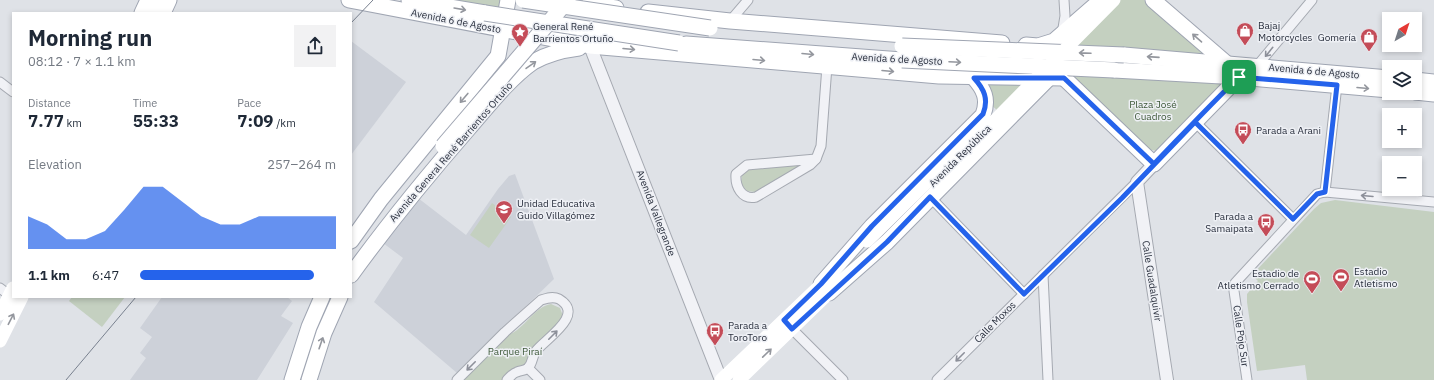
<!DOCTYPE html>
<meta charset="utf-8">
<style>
body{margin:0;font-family:"IBM Plex Sans",sans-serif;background:#f2f2f3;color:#1f2937;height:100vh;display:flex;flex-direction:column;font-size:15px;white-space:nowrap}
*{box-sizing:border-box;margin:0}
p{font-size:13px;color:#747a83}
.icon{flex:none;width:22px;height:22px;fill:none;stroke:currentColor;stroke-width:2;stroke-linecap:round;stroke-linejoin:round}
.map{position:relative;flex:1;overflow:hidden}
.panel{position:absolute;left:12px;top:12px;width:340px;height:286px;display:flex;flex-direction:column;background:#fff;border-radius:0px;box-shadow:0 2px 6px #0003}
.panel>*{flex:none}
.needle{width:26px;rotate:39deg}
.buttons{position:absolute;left:1382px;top:12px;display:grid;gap:8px}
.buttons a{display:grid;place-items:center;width:40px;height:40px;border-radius:0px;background:#fff;box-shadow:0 2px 6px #0003;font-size:20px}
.pin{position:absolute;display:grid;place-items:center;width:34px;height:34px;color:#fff;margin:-17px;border-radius:8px;box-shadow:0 2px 6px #0006}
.round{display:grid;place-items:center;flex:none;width:42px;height:42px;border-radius:0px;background:#f2f2f3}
.head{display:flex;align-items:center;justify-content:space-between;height:68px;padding:0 16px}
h1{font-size:22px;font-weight:800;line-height:30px}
.stats{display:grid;grid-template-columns:repeat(3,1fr);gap:6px;height:68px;padding:4px 16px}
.stats div{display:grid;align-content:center}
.stats b{font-size:17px;font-weight:800}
.stats small{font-size:11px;font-weight:400}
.stats p{font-size:11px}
.chart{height:112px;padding:8px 16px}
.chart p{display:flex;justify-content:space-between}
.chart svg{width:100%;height:72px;margin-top:4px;fill:#2563eb;opacity:.7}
ul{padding:0 16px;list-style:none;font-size:13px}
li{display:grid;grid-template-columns:64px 48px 1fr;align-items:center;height:30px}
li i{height:10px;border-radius:5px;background:#2563eb}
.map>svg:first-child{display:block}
.built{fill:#cdd1d9}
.green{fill:#c4d0c0}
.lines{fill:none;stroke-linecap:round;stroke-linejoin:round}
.minor-casing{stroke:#a5a9b1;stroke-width:11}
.tertiary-casing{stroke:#a5a9b1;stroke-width:14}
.primary-casing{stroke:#9fa5b2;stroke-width:17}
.minor{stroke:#f1f2f6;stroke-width:9}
.tertiary{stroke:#f1f2f6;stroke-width:12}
.secondary{stroke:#fff;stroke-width:13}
.primary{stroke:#fff;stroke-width:15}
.tram{stroke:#79818f;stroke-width:1}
.primary-bridge-casing{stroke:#9fa5b2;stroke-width:17;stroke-linecap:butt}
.secondary-bridge{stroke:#fff;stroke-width:13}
.primary-bridge{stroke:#fff;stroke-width:15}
.oneway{stroke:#94979e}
.oneway2{stroke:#8d909a}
.route-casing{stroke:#fff;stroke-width:8}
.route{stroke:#2563eb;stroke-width:5}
.labels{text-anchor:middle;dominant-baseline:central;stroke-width:3;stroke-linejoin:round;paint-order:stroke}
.street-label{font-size:10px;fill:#292f3d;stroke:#eef0f5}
.poi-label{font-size:10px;fill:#292f3d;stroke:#eef0f5;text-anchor:start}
.park-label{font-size:10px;fill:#3c5737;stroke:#eef0f5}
</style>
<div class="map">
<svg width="1434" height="380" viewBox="0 0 1434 380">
<rect width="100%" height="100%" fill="#dfe2e7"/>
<g class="built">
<path d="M351,41L406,82L351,155Z"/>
<path d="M515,174L554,279L457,373L374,302L403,258L383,243L418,198L466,235L498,189L509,176Z"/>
<path d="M162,297H287L292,301L281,316L293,323L257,380H130L146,358L140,353L152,337L140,328Z"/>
</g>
<g class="green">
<path d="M434,0H502L500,9Z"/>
<path d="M1104,0H1144L1208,55L1122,48L1121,76L1228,80L1157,151L1146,149L1060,65L1061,44Z"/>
<path d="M989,82L1034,84L1005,117L990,104L987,85Z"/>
<path d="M805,163L755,192L747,191L741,184L742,175L748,170Z"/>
<path d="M1335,200L1434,212V380H1307L1305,365L1257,371L1247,302V294L1258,281L1252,275L1314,209L1321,203Z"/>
<path d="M492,203L511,217L489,248L470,235Z"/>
<path d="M72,297H125L102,327L69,301Z"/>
<path d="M551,304L560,308L563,316L562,320L527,363L503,380H461L507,335C524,331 533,307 551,304Z"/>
</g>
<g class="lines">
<g class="minor-casing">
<g id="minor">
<path d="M730,21L748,0"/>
<path d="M1062,34L1065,16L1064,0"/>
<path d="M1257,66L1312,0"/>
<path d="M0,82L13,92"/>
<path d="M1195,122L1293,219"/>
<path d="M816,159L810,165L756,197C742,200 735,187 736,174L747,165Z"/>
<path d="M816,159L821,146L827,66"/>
<path d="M1325,192L1337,85"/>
<path d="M930,197L1024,294"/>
<path d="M1043,275L1048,380"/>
<path d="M0,288L13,298"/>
<path d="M789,326L843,380"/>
<path d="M528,368L540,380"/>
<path d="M457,380L505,332L541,300C547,298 553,296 559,299C586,315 545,339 536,351C532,356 533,363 528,368C524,371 521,370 517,372C513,373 510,377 507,380"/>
<path d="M937,380L1137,182"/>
<path d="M1247,380L1234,291L1235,283L1317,194L1325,192L1434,202"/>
</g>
</g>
<g class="tertiary-casing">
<g id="tertiary">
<path d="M590,46L721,380"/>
<path d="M1154,164L1137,182L1167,380"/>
</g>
</g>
<g class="primary-casing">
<g id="primary">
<path d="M349,0L590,46L939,76L1064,78"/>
<path d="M409,0L485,13"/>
<path d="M590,0L603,6L616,8"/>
<path d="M1153,0L1226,63"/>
<path d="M648,12L730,21L1002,43"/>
<path d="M142,13L148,0"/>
<path d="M163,13L169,0"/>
<path d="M686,44L902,60"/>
<path d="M1026,45L1038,46L1054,41L1101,0"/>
<path d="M1124,55L1389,78"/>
<path d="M1060,70L1064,78L1154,164L1239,77"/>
<path d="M1114,70L1239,77L1389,90"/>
<path d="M1415,80L1434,82"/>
<path d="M1415,92L1434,94"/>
<path d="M351,241L381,199L498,56L508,0"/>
<path d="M351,275C388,224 428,175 469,128C488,106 510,78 533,62C547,54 563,50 579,48"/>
<path d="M821,284L872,226L983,115C989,99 984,89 973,77"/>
<path d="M829,293L887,242L1049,78L1051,73"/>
<path d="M292,380L309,327L322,297"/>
<path d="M309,380L324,333L340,297"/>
</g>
</g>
<use href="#minor" class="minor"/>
<use href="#tertiary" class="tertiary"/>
<g class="secondary">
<path d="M151,13L157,0"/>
<path d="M867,241L934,175"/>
<path d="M0,314L13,288"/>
<path d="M0,341L22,297"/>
<path d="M721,380L828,278"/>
<path d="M739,380L835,287"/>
</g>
<use href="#primary" class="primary"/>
<g class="tram">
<path d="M351,23L373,0"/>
<path d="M66,380L136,297"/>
</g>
<g class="primary-bridge-casing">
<g id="primary-bridge">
<path d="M523,0L710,28"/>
<path d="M485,13L679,43"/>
<path d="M902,46L1124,55"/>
<path d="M902,60L1114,70"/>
<path d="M443,146L568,0"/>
</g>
</g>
<path class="secondary-bridge" d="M938,178L1114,0"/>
<use href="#primary-bridge" class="primary-bridge"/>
</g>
<defs><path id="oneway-shaft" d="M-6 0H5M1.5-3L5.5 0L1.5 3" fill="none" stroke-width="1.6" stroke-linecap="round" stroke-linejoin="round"/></defs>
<g class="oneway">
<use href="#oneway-shaft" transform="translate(460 9) rotate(10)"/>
<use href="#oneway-shaft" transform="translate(1197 38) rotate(-139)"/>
<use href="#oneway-shaft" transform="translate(629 49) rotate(5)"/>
<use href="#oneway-shaft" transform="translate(1085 53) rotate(-178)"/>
<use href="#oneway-shaft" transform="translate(808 54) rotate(5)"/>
<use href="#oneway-shaft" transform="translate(1153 57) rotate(-176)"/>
<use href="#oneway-shaft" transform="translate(759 60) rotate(5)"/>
<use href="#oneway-shaft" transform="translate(955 62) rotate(3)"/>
<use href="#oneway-shaft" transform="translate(531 65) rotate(-35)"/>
<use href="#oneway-shaft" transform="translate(888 71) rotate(5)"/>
<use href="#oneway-shaft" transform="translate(1363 88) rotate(5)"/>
<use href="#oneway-shaft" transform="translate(464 98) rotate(130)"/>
<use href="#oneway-shaft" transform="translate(11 319) rotate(-63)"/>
<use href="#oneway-shaft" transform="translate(321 343) rotate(-71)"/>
<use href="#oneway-shaft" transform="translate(767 353) rotate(-44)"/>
</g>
<g class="oneway2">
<use href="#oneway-shaft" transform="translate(1269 52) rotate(129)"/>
<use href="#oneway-shaft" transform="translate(1367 196) rotate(-175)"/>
<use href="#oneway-shaft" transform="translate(553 335) rotate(-45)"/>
<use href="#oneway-shaft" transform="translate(960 357) rotate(135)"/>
<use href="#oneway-shaft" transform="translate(471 366) rotate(135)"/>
</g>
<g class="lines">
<g class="route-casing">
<path id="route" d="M1239,77C1210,105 1182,135 1154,164L1064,78H974C984,89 989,99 983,114L872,226L821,284L784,320L792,329L887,242L930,197L1024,294L1122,198L1195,122L1293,219L1317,194L1325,192L1337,85L1239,77"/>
</g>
<use href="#route" class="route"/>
</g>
<defs>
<g id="shop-pin" transform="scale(0.9)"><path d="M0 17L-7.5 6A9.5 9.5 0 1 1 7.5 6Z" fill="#c44c58" stroke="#eef0f5"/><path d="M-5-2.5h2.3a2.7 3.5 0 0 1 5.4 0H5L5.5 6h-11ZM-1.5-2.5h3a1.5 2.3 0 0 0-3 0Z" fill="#fff"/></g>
<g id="sight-pin" transform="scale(0.9)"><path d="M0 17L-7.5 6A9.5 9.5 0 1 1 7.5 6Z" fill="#c44c58" stroke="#eef0f5"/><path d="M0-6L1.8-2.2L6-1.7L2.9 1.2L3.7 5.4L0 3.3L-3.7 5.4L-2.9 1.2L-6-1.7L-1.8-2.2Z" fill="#fff"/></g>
<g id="bus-pin" transform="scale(0.9)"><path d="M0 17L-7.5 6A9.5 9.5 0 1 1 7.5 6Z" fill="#c44c58" stroke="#eef0f5"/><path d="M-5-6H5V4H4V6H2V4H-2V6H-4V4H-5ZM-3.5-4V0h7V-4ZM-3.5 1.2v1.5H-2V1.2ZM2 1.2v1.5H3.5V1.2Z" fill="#fff"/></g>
<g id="school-pin" transform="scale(0.9)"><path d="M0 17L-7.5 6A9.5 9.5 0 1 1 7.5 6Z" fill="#c44c58" stroke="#eef0f5"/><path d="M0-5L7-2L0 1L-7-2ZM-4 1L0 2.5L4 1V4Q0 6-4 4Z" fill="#fff"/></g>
<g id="stadium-pin" transform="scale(0.9)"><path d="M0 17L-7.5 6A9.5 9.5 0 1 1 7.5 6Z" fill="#c44c58" stroke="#eef0f5"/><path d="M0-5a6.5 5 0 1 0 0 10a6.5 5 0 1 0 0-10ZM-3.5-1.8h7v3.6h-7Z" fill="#fff"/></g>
</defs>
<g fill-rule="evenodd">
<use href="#shop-pin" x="1245" y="31"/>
<use href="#sight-pin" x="520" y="32"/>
<use href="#shop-pin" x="1369" y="37"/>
<use href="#bus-pin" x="1243" y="130"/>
<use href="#school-pin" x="504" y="209"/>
<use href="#bus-pin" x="1266" y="222"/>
<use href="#stadium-pin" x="1341" y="277"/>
<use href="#stadium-pin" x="1312" y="279"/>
<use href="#bus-pin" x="715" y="331"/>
</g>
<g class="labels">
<g class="street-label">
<text transform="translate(456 21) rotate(11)">Avenida 6 de Agosto</text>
<text transform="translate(897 59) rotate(3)">Avenida 6 de Agosto</text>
<text transform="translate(1314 71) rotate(5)">Avenida 6 de Agosto</text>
<text transform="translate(451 152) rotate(-49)">Avenida General René Barrientos Ortuño</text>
<text transform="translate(960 156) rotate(-45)">Avenida República</text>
<text transform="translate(656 213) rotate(69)">Avenida Vallegrande</text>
<text transform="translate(1152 281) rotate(81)">Calle Guadalquivir</text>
<text transform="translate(995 322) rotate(-45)">Calle Moxos</text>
<text transform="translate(1241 336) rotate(82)">Calle Pojo Sur</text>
</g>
<g class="poi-label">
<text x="1258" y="25">Bajaj<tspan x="1258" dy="12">Motorcycles</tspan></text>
<text x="533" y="26">General René<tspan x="533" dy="12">Barrientos Ortuño</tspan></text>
<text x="1356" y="37" text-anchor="end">Gomería</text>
<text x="1256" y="130">Parada a Arani</text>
<text x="517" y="203">Unidad Educativa<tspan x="517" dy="12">Guido Villagómez</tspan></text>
<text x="1253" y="216" text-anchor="end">Parada a<tspan x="1253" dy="12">Samaipata</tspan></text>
<text x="1354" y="271">Estadio<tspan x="1354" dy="12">Atletismo</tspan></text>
<text x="1299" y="273" text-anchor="end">Estadio de<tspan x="1299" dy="12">Atletismo Cerrado</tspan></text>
<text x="728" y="325">Parada a<tspan x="728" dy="12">ToroToro</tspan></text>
</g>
<g class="park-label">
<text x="1153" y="104">Plaza José<tspan x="1153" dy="12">Cuadros</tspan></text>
<text x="515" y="351">Parque Piraí</text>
</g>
</g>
</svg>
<div class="buttons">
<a><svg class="needle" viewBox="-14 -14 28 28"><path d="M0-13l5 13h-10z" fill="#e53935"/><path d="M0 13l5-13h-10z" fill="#747a83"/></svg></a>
<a><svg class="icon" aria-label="layers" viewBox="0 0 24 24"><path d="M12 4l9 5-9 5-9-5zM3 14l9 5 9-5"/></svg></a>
<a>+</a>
<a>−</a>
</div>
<div class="pin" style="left:1239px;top:77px;background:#1e9e55"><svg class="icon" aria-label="arrive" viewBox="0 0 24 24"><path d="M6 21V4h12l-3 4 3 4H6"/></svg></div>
<section class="panel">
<div class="head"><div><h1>Morning run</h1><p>08:12 · 7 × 1.1 km</p></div><a class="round"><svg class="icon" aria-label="share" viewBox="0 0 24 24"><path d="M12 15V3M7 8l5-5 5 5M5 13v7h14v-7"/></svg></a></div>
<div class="stats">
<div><p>Distance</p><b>7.77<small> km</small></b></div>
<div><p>Time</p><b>55:33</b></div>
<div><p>Pace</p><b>7:09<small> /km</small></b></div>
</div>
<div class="chart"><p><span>Elevation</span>257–264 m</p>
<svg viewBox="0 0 160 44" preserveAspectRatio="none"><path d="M0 44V24L10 29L20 38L30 38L40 33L50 20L60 6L70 6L80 15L90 24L100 29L110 29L120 24L130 24L140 24L150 24L160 24V44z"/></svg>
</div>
<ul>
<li><b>1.1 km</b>6:47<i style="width:89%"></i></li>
</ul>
</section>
</div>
